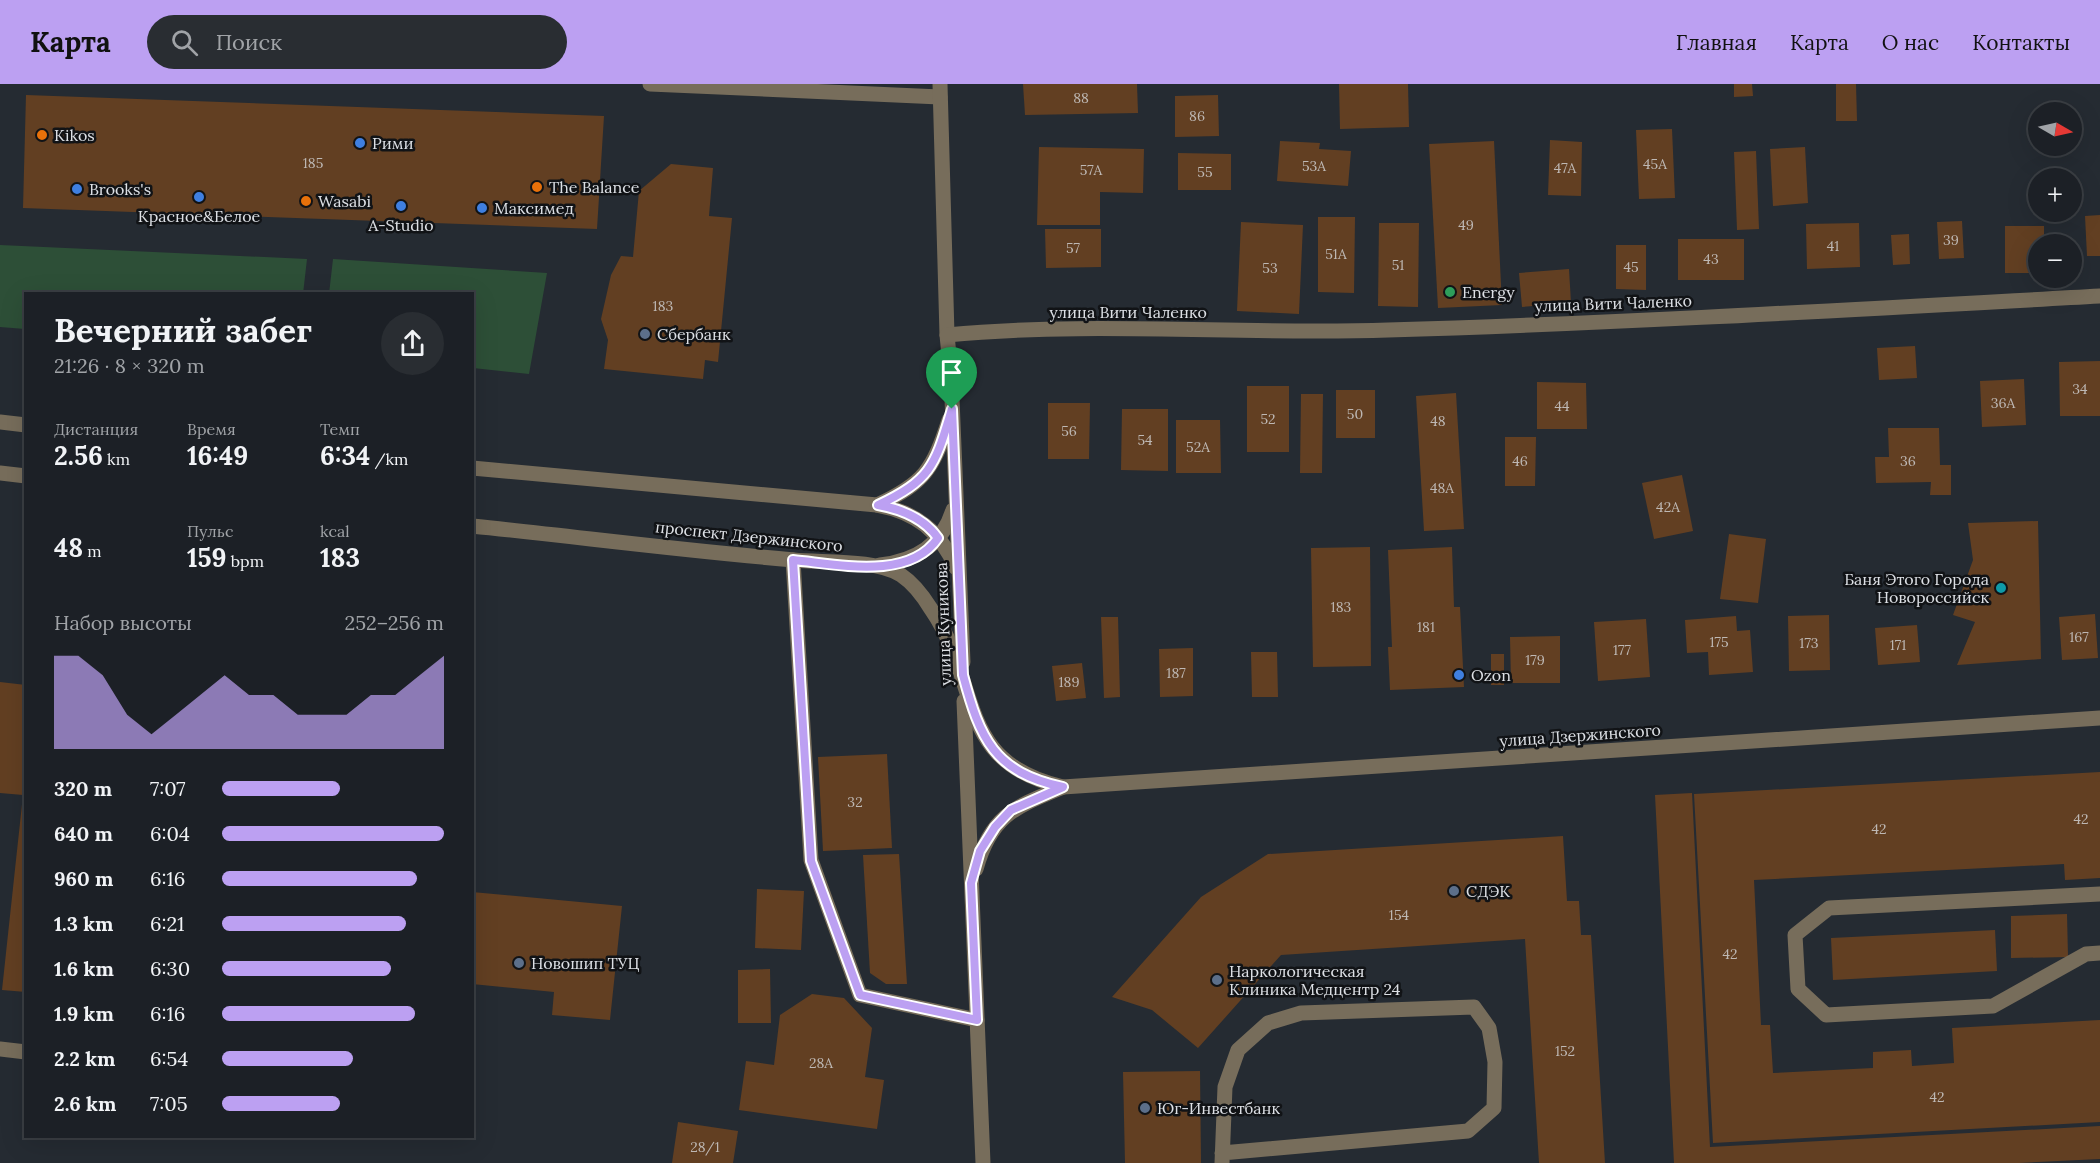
<!DOCTYPE html>
<html lang="ru">
<meta charset="utf-8">
<style>
body{margin:0;font-family:Lora,serif;background:#292d32;color:#f1f3f6;height:100vh;display:flex;flex-direction:column;font-size:22px;white-space:nowrap}
*{box-sizing:border-box;margin:0}
p{font-size:20px;color:#a0a3a7}
.icon{flex:none;width:33px;height:33px;fill:none;stroke:currentColor;stroke-width:2;stroke-linecap:round;stroke-linejoin:round}
.map{position:relative;flex:1;overflow:hidden}
.drawer{position:absolute;left:24px;top:208px;width:450px;height:846px;display:flex;flex-direction:column;background:#1c2026;border-radius:0px;box-shadow:0 6px 24px #0002,0 0 0 2px #3a3e43}
.drawer>*{flex:none}
.needle{width:39px;rotate:99deg}
.tools{position:absolute;left:2028px;top:18px;display:grid;gap:12px}
.tools a{display:grid;place-items:center;width:54px;height:54px;border-radius:50%;background:#1c2026;box-shadow:0 6px 24px #0002,0 0 0 2px #3a3e43;font-size:30px}
.pin{position:absolute;display:grid;place-items:center;width:51px;height:51px;color:#fff;margin:-62px -26px;border-radius:50% 50% 50% 0;rotate:-45deg;box-shadow:0 0 6px #0007}
.pin .icon{rotate:45deg}
.round{display:grid;place-items:center;flex:none;width:63px;height:63px;border-radius:32px;background:#292d32}
.head{display:flex;align-items:center;justify-content:space-between;height:102px;padding:0 30px}
h1{font-size:33px;font-weight:700;line-height:45px}
.metrics{display:grid;grid-template-columns:repeat(3,1fr);gap:9px;height:102px;padding:6px 30px}
.metrics div{display:grid;align-content:center}
.metrics b{font-size:26px;font-weight:700}
.metrics small{font-size:16px;font-weight:400}
.metrics p{font-size:16px}
.chart{height:168px;padding:12px 30px}
.chart p{display:flex;justify-content:space-between}
.chart svg{width:100%;height:108px;margin-top:6px;fill:#bca0f2;opacity:.7}
ul{padding:0 30px;list-style:none;font-size:20px}
li{display:grid;grid-template-columns:96px 72px 1fr;align-items:center;height:45px}
li i{height:15px;border-radius:8px;background:#bca0f2}
header{display:flex;align-items:center;gap:36px;box-sizing:border-box;height:84px;padding:0 30px;background:#bca0f2;color:#111}
header strong{font-size:28px}
nav{display:flex;gap:33px;margin-inline-start:auto;font-size:21px}
.search{width:420px;height:54px;background:#292d32;display:flex;align-items:center;gap:15px;box-sizing:border-box;padding:0 21px;border-radius:33px;color:#a0a3a7;font-size:22px}
.map>svg:first-child{display:block}
.green{fill:#2d4f37}
.building{fill:#623f22}
.lines{fill:none;stroke-linecap:round;stroke-linejoin:round}
.minor{stroke:#776d5b;stroke-width:15}
.route-casing{stroke:#fff;stroke-width:12}
.route{stroke:#bca0f2;stroke-width:8}
.food-dot{fill:#e8710a;stroke:#111316;stroke-width:2}
.shop-dot{fill:#3f7fe0;stroke:#111316;stroke-width:2}
.leisure-dot{fill:#2e9e5b;stroke:#111316;stroke-width:2}
.service-dot{fill:#5c6f8a;stroke:#111316;stroke-width:2}
.culture-dot{fill:#0f9aa8;stroke:#111316;stroke-width:2}
.labels{text-anchor:middle;dominant-baseline:central;stroke-width:5;stroke-linejoin:round;paint-order:stroke}
.number-label{font-size:14px;fill:#beb8b4}
.poi-label{font-size:16px;fill:#dde0e5;stroke:#111316;text-anchor:start}
.street-label{font-size:16px;fill:#dde0e5;stroke:#111316}
</style>
<header>
<strong>Карта</strong>
<div class="search"><svg class="icon" aria-label="search" viewBox="0 0 24 24"><circle cx="10" cy="10" r="6"/><path d="M15 15l6 6"/></svg>Поиск</div>
<nav><a>Главная</a><a>Карта</a><a>О нас</a><a>Контакты</a></nav>
</header>
<div class="map">
<svg width="2100" height="1079" viewBox="0 0 2100 1079">
<rect width="100%" height="100%" fill="#252b32"/>
<g class="green">
<path d="M0,161L307,175L303,210H26L25,245L0,243Z"/>
<path d="M333,175L547,189L529,290L473,284L472,210H329Z"/>
</g>
<g class="building">
<path d="M1023,0H1137L1138,29L1025,31Z"/>
<path d="M1339,0H1408L1409,43L1340,45Z"/>
<path d="M1734,0H1752L1753,12L1734,13Z"/>
<path d="M1836,0H1856L1857,37H1836Z"/>
<path d="M26,11L604,32L597,145L23,124Z"/>
<path d="M1218,11L1219,52L1175,53V12Z"/>
<path d="M1672,45L1675,114L1639,115L1636,46Z"/>
<path d="M1550,56L1582,58L1581,112L1548,111Z"/>
<path d="M1280,57L1320,59L1319,65L1351,67L1348,102L1277,97Z"/>
<path d="M1494,57L1502,221L1438,224L1429,60Z"/>
<path d="M1039,63L1144,65L1143,109L1100,108V141H1037Z"/>
<path d="M1805,63L1808,119L1773,122L1770,65Z"/>
<path d="M1756,67L1759,145L1737,146L1734,68Z"/>
<path d="M1178,69L1231,70V106H1178Z"/>
<path d="M671,80L713,84L709,132L732,134L718,278L705,276L703,295L604,285L608,256L601,235L611,191L621,172L633,173L639,107Z"/>
<path d="M2100,131V172H2087L2085,132Z"/>
<path d="M1318,133H1355L1354,209L1318,208Z"/>
<path d="M1962,137L1964,174L1939,175L1937,138Z"/>
<path d="M1241,138L1303,141L1299,230L1237,227Z"/>
<path d="M1379,139H1419L1418,223L1378,222Z"/>
<path d="M1859,139L1860,183L1807,185L1806,140Z"/>
<path d="M2005,142H2044V160H2038V189H2005Z"/>
<path d="M1045,145H1101V183L1046,184Z"/>
<path d="M1909,150L1910,180L1893,181L1891,151Z"/>
<rect x="1678" y="155" width="66" height="41"/>
<path d="M1616,161H1646V206L1616,205Z"/>
<path d="M1569,185L1571,219L1522,223L1519,189Z"/>
<path d="M1915,262L1917,294L1879,296L1877,264Z"/>
<path d="M2100,277V332H2060L2059,278Z"/>
<path d="M2024,295L2026,341L1982,343L1980,297Z"/>
<path d="M1537,298L1586,299L1587,345H1537Z"/>
<rect x="1247" y="302" width="42" height="66"/>
<rect x="1336" y="306" width="39" height="48"/>
<path d="M1456,309L1464,445L1424,447L1416,312Z"/>
<path d="M1301,310H1323L1322,389H1300Z"/>
<path d="M1048,319H1090L1089,375H1048Z"/>
<path d="M1122,325H1168V387L1121,386Z"/>
<path d="M1176,336H1220L1221,389H1176Z"/>
<path d="M1888,344H1939L1940,381H1951V411H1930L1931,398L1876,399L1875,373H1889Z"/>
<path d="M1505,353H1536L1535,402H1505Z"/>
<path d="M1682,391L1693,447L1654,455L1642,399Z"/>
<path d="M2038,437L2041,575L1957,581L1975,538L1953,531L1973,476L1968,439Z"/>
<path d="M1729,450L1766,455L1758,519L1720,515Z"/>
<path d="M1370,463L1371,582L1313,583L1311,464Z"/>
<path d="M1452,463L1454,523H1460L1464,603L1390,606L1388,563H1392L1388,466Z"/>
<path d="M2095,530L2098,574L2062,576L2059,533Z"/>
<path d="M1829,531L1830,586L1789,587L1788,532Z"/>
<path d="M1736,532L1737,547L1750,546L1753,588L1709,591L1708,568L1687,569L1685,536Z"/>
<path d="M1101,533H1118L1120,613L1104,614Z"/>
<path d="M1646,535L1650,593L1598,597L1594,538Z"/>
<path d="M1917,541L1920,578L1878,581L1875,544Z"/>
<path d="M1560,552V599H1511L1510,553Z"/>
<path d="M1193,564V612L1160,613L1159,565Z"/>
<path d="M1251,568H1277L1278,613H1252Z"/>
<rect x="1491" y="570" width="13" height="31"/>
<path d="M1082,579L1086,614L1056,617L1052,582Z"/>
<path d="M0,598L26,601V908L2,906L23,711L0,709Z"/>
<path d="M887,670L892,764L823,767L818,673Z"/>
<path d="M2100,688V794L2065,796L2064,780L1754,796L1761,941H1770L1773,989L1873,984V968L1911,966L1912,982L1954,979L1952,944L2100,936V1038L1713,1059L1694,710Z"/>
<path d="M1692,709L1710,1063L2100,1042V1075L2019,1079H1674L1655,711Z"/>
<path d="M1563,752L1567,817H1579L1581,851H1591L1605,1079H1539L1525,855L1281,871L1198,964L1152,926L1112,913L1201,813L1268,770Z"/>
<path d="M899,770L907,900H886L870,889L863,771Z"/>
<path d="M757,805L804,807L801,866L755,864Z"/>
<path d="M472,808L622,822L610,936L552,931L554,908L472,900Z"/>
<path d="M2067,830L2068,873L2011,874V832Z"/>
<path d="M1995,846L1997,887L1833,896L1831,854Z"/>
<path d="M770,885L771,939H738V886Z"/>
<path d="M812,910L844,914L872,944L865,993L884,996L877,1045L739,1026L746,977L774,981L780,931Z"/>
<path d="M1200,987L1201,1079H1125L1123,988Z"/>
<path d="M678,1038L738,1047L733,1079H672Z"/>
</g>
<g class="lines">
<g class="minor">
<path d="M650,0L940,13"/>
<path d="M940,0L947,251L951,291L963,578"/>
<path d="M947,251C1093,237 1241,251 1388,246C1625,239 1863,225 2100,212"/>
<path d="M0,338L26,341"/>
<path d="M472,384L877,421C925,399 933,385 949,336"/>
<path d="M0,389L26,392"/>
<path d="M877,421C916,428 940,447 956,484"/>
<path d="M472,442C579,453 686,467 794,476C823,479 876,475 901,491C913,499 923,512 931,525C982,599 954,678 1063,703L2100,634"/>
<path d="M793,476L811,776L860,911L977,936"/>
<path d="M880,481C916,477 942,461 953,426"/>
<path d="M964,617L983,1079"/>
<path d="M976,785C991,731 1015,723 1063,703"/>
<path d="M2100,810L1829,824L1795,851L1798,905L1826,931L1993,922L2086,870L2100,869"/>
<path d="M0,965L26,968"/>
<path d="M1222,1069L1468,1047L1494,1024L1495,978L1489,944L1474,923L1301,929L1268,939L1238,966L1225,1003L1222,1079"/>
</g>
</g>
<g class="lines">
<g class="route-casing">
<path id="route" d="M952,325L963,591C980,655 994,688 1063,703L1011,726L995,743L980,767L971,799L977,936L860,911L811,777L793,476C837,480 909,497 938,454C924,434 900,425 878,421C933,395 935,380 952,325Z"/>
</g>
<use href="#route" class="route"/>
</g>
<g class="food-dot">
<circle cx="42" cy="51" r="6"/>
<circle cx="537" cy="103" r="6"/>
<circle cx="306" cy="117" r="6"/>
</g>
<g class="shop-dot">
<circle cx="360" cy="59" r="6"/>
<circle cx="77" cy="105" r="6"/>
<circle cx="199" cy="113" r="6"/>
<circle cx="401" cy="122" r="6"/>
<circle cx="482" cy="124" r="6"/>
<circle cx="1459" cy="591" r="6"/>
</g>
<circle class="leisure-dot" cx="1450" cy="208" r="6"/>
<g class="service-dot">
<circle cx="645" cy="250" r="6"/>
<circle cx="1454" cy="807" r="6"/>
<circle cx="519" cy="879" r="6"/>
<circle cx="1217" cy="896" r="6"/>
<circle cx="1145" cy="1024" r="6"/>
</g>
<circle class="culture-dot" cx="2001" cy="504" r="6"/>
<g class="labels">
<g class="number-label">
<text x="1081" y="14">88</text>
<text x="1197" y="32">86</text>
<text x="313" y="79">185</text>
<text x="1655" y="80">45А</text>
<text x="1314" y="82">53А</text>
<text x="1565" y="84">47А</text>
<text x="1091" y="86">57А</text>
<text x="1205" y="88">55</text>
<text x="1466" y="141">49</text>
<text x="1951" y="156">39</text>
<text x="1833" y="162">41</text>
<text x="1073" y="164">57</text>
<text x="1336" y="170">51А</text>
<text x="1711" y="175">43</text>
<text x="1398" y="181">51</text>
<text x="1631" y="183">45</text>
<text x="1270" y="184">53</text>
<text x="663" y="222">183</text>
<text x="2080" y="305">34</text>
<text x="2003" y="319">36А</text>
<text x="1562" y="322">44</text>
<text x="1355" y="330">50</text>
<text x="1268" y="335">52</text>
<text x="1438" y="337">48</text>
<text x="1069" y="347">56</text>
<text x="1145" y="356">54</text>
<text x="1198" y="363">52А</text>
<text x="1520" y="377">46</text>
<text x="1908" y="377">36</text>
<text x="1442" y="404">48А</text>
<text x="1668" y="423">42А</text>
<text x="1341" y="523">183</text>
<text x="1426" y="543">181</text>
<text x="2079" y="553">167</text>
<text x="1719" y="558">175</text>
<text x="1809" y="559">173</text>
<text x="1898" y="561">171</text>
<text x="1622" y="566">177</text>
<text x="1535" y="576">179</text>
<text x="1176" y="589">187</text>
<text x="1069" y="598">189</text>
<text x="855" y="718">32</text>
<text x="2081" y="735">42</text>
<text x="1879" y="745">42</text>
<text x="1399" y="831">154</text>
<text x="1730" y="870">42</text>
<text x="1565" y="967">152</text>
<text x="821" y="979">28А</text>
<text x="1937" y="1013">42</text>
<text x="705" y="1063">28/1</text>
</g>
<g class="poi-label">
<text x="54" y="51">Kikos</text>
<text x="372" y="59">Рими</text>
<text x="549" y="103">The Balance</text>
<text x="89" y="105">Brooks's</text>
<text x="318" y="117">Wasabi</text>
<text x="494" y="124">Максимед</text>
<text x="199" y="132" text-anchor="middle">Красное&amp;Белое</text>
<text x="401" y="141" text-anchor="middle">A-Studio</text>
<text x="1462" y="208">Energy</text>
<text x="657" y="250">Сбербанк</text>
<text x="1989" y="495" text-anchor="end">Баня Этого Города<tspan x="1989" dy="18">Новороссийск</tspan></text>
<text x="1471" y="591">Ozon</text>
<text x="1466" y="807">СДЭК</text>
<text x="531" y="879">Новошип ТУЦ</text>
<text x="1229" y="887">Наркологическая<tspan x="1229" dy="18">Клиника Медцентр 24</tspan></text>
<text x="1157" y="1024">Юг-Инвестбанк</text>
</g>
<g class="street-label">
<text transform="translate(1613 219) rotate(-2)">улица Вити Чаленко</text>
<text x="1128" y="228">улица Вити Чаленко</text>
<text transform="translate(749 452) rotate(6)">проспект Дзержинского</text>
<text transform="translate(943 540) rotate(-92)">улица Куникова</text>
<text transform="translate(1580 651) rotate(-4)">улица Дзержинского</text>
</g>
</g>
</svg>
<div class="tools">
<a><svg class="needle" viewBox="-14 -14 28 28"><path d="M0-13l5 13h-10z" fill="#e53935"/><path d="M0 13l5-13h-10z" fill="#a0a3a7"/></svg></a>
<a>+</a>
<a>−</a>
</div>
<div class="pin" style="left:952px;top:325px;background:#1e9e55"><svg class="icon" aria-label="arrive" viewBox="0 0 24 24"><path d="M6 21V4h12l-3 4 3 4H6"/></svg></div>
<section class="drawer">
<div class="head"><div><h1>Вечерний забег</h1><p>21:26 · 8 × 320 m</p></div><a class="round"><svg class="icon" aria-label="share" viewBox="0 0 24 24"><path d="M12 15V3M7 8l5-5 5 5M5 13v7h14v-7"/></svg></a></div>
<div class="metrics">
<div><p>Дистанция</p><b>2.56<small> km</small></b></div>
<div><p>Время</p><b>16:49</b></div>
<div><p>Темп</p><b>6:34<small> /km</small></b></div>
</div>
<div class="metrics">
<div><b>48<small> m</small></b></div>
<div><p>Пульс</p><b>159<small> bpm</small></b></div>
<div><p>kcal</p><b>183</b></div>
</div>
<div class="chart"><p><span>Набор высоты</span>252–256 m</p>
<svg viewBox="0 0 160 44" preserveAspectRatio="none"><path d="M0 44V6L10 6L20 14L30 30L40 38L50 30L60 22L70 14L80 22L90 22L100 30L110 30L120 30L130 22L140 22L150 14L160 6V44z"/></svg>
</div>
<ul>
<li><b>320 m</b>7:07<i style="width:53%"></i></li>
<li><b>640 m</b>6:04<i style="width:100%"></i></li>
<li><b>960 m</b>6:16<i style="width:88%"></i></li>
<li><b>1.3 km</b>6:21<i style="width:83%"></i></li>
<li><b>1.6 km</b>6:30<i style="width:76%"></i></li>
<li><b>1.9 km</b>6:16<i style="width:87%"></i></li>
<li><b>2.2 km</b>6:54<i style="width:59%"></i></li>
<li><b>2.6 km</b>7:05<i style="width:53%"></i></li>
</ul>
</section>
</div>
